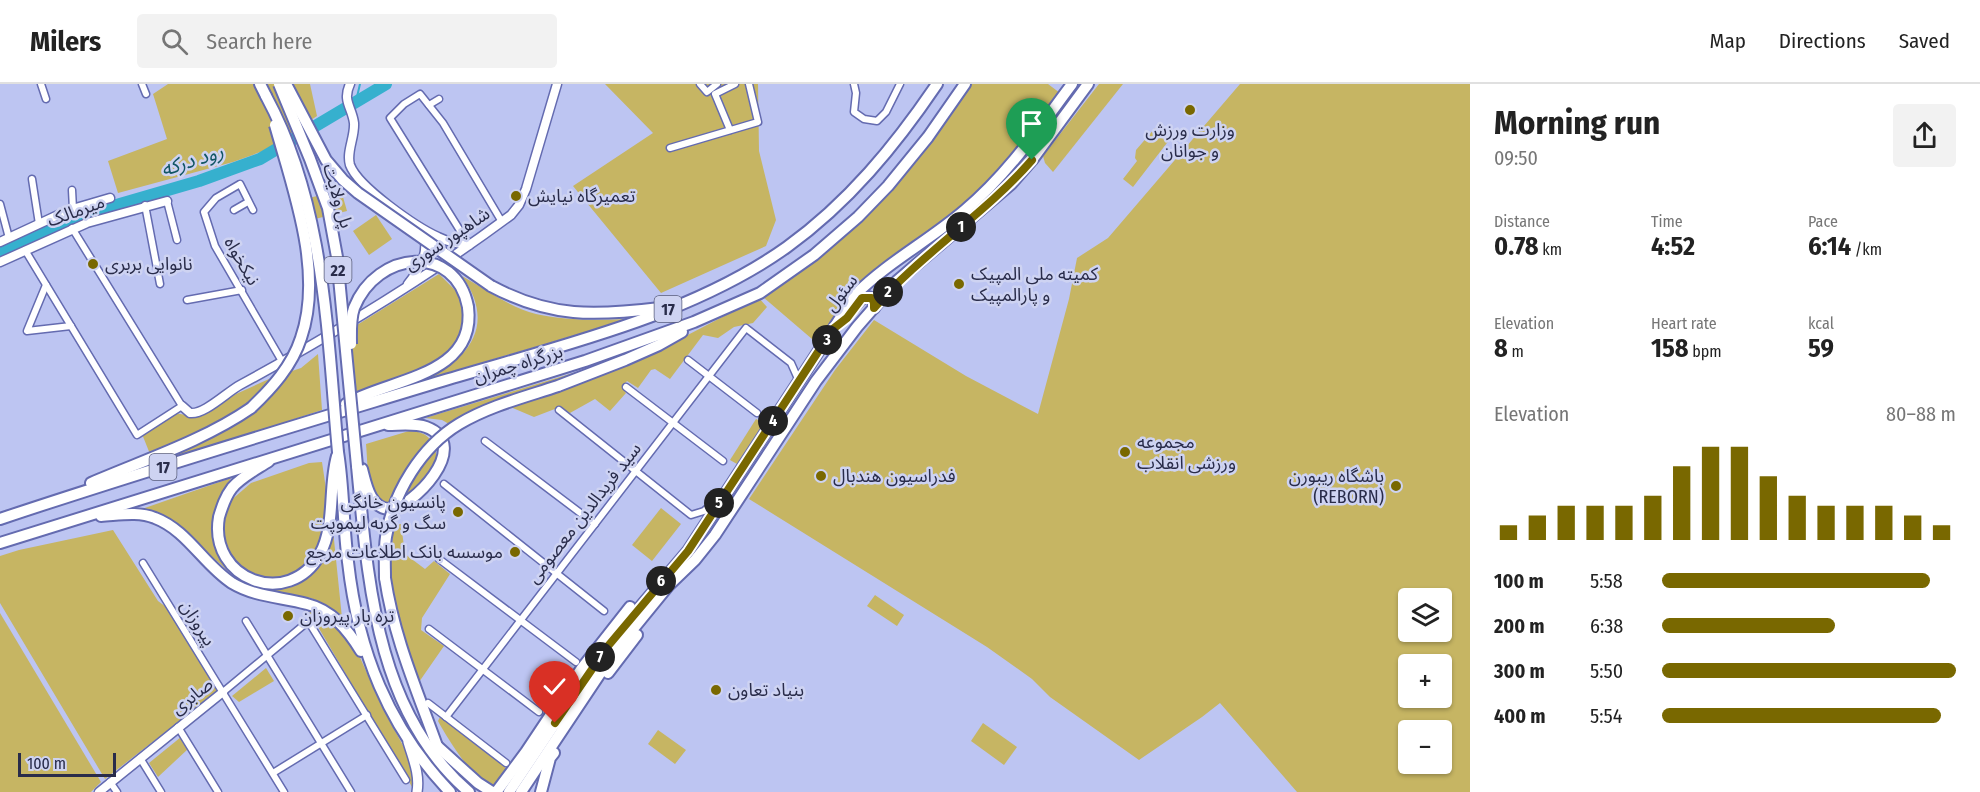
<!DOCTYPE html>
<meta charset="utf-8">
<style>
body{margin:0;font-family:"Fira Sans Condensed","Noto Sans Arabic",sans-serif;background:#f2f2f2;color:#222;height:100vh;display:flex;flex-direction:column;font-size:22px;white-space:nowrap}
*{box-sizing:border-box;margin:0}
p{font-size:20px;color:#767676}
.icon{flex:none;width:33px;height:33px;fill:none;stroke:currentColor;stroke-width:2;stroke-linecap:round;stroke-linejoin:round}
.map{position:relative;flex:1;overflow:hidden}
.drawer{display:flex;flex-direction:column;background:#fff;width:510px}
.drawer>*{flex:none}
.controls{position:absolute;left:1398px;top:504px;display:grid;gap:12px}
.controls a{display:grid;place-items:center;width:54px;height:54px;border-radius:6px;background:#fff;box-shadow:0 2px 4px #0004;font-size:30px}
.scale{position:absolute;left:18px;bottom:15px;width:98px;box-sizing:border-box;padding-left:6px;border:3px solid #292c4a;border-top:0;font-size:16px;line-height:21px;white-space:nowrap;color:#292c4a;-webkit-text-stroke:4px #ced3f2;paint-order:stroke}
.pin{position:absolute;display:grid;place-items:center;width:51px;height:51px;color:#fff;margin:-62px -26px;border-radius:50% 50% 50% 0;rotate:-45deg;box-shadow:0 0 6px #0007}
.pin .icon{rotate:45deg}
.km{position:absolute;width:30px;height:30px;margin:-15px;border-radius:50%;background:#222;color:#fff;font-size:16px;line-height:30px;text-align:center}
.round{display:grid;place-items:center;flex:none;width:63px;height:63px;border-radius:6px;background:#f2f2f2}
.head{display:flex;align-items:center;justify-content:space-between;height:102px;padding:0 24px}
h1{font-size:33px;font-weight:700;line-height:45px}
.figures{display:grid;grid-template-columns:repeat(3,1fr);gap:9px;height:102px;padding:6px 24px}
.figures div{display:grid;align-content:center}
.figures b{font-size:26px;font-weight:700}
.figures small{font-size:16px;font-weight:400}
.figures p{font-size:16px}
.chart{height:168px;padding:12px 24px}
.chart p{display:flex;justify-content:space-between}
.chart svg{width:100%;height:108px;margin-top:6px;stroke:#796800;stroke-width:6}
ul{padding:0 24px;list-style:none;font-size:20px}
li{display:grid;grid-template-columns:96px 72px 1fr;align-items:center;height:45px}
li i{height:15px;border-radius:8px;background:#796800}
header{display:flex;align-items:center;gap:36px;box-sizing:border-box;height:84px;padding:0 30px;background:#fff;border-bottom:2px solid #e0e0e0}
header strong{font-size:28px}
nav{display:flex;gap:33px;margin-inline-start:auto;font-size:21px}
.search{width:420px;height:54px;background:#f2f2f2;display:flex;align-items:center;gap:15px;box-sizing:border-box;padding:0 21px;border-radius:6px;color:#767676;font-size:22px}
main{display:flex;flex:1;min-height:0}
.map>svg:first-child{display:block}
.green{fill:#c6b563;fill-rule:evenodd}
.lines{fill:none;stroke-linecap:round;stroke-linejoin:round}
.stream{stroke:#36b0ce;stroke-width:2}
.river{stroke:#36b0ce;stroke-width:12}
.minor-casing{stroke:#646bb0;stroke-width:9}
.tertiary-casing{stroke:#646bb0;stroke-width:11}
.secondary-casing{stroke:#646bb0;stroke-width:12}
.primary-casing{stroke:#646bb0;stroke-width:14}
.trunk-casing{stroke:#646bb0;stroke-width:14}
.minor{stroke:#fff;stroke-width:6}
.tertiary{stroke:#fff;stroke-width:8}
.secondary{stroke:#fff;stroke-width:9}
.primary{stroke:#fff;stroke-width:10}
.trunk{stroke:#fff;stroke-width:10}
.trunk-bridge-casing{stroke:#646bb0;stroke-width:14;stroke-linecap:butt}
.trunk-bridge{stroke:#fff;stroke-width:10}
.route-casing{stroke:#fff;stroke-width:12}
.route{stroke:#796800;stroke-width:8}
.poi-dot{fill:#796800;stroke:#ced3f2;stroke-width:2}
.labels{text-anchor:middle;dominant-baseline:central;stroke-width:5;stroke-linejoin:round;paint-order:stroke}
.shield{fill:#ced3f2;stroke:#5a5e7c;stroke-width:1.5}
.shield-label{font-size:16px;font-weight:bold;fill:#292c4a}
.poi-label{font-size:18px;fill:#292c4a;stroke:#ced3f2;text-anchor:start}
.street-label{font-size:18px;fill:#292c4a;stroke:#ced3f2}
.water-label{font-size:20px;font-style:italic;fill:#115564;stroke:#ced3f2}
</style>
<header>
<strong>Milers</strong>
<div class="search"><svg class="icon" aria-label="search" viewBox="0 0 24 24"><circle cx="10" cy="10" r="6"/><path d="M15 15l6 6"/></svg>Search here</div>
<nav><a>Map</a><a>Directions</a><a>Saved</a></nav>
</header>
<main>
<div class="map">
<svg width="1470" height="708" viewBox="0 0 1470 708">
<rect width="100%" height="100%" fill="#bdc5f2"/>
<g class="green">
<path d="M168,0H310L317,32L266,66L233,78L118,109L108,77L167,55L153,10Z"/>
<path d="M605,0H758L759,67L776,136L766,162L661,209L573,102L653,49Z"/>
<path d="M970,0H1048L1060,9L1027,54L983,104L957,126L907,163L847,215L829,242L819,261L763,213C856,154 909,89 970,0Z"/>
<path d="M1099,0H1123L1053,88L1045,79L1043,72Z"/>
<path d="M1240,0H1470V708H1297L1220,619L1202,633L1139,676L1050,613L1032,595L987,563L749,415L835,286L874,236L966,292L1038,330L1069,215L1077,174L1108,154ZM1408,514H1442V548H1408ZM1408,580H1442V614H1408ZM1408,646H1442V680H1408Z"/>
<path d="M1155,44L1170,55L1133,103L1123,95L1137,77L1135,74L1136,66Z"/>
<path d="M341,106L347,127L315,135L309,114Z"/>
<path d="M376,131L392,155L369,171L353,147Z"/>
<path d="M439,190L460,211L462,221L463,239L457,260L438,281L355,313L349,246Z"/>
<path d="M462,192C485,205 511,224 536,230C567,237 598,236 629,235L420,297C469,277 497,241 462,192Z"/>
<path d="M759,214L767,223L753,239L734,243L718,254L703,251L670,295L655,285L651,286L638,304L627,297L622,303L626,309L610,327L595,315L570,329L560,323L534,333L508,322L653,269Z"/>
<path d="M318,270L322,326L141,385L142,380L266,315L277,306L289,288L301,284Z"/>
<path d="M619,275L467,329L449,340L442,336L425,334Z"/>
<path d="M269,295H274L258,314L224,336L150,370L142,350L175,329L191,332L201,331L236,310Z"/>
<path d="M756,335L764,339L737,380L730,376Z"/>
<path d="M409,347C429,347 436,359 437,377L418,403L404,416L384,419C366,407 368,381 366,360Z"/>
<path d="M322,378L326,405L327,438L318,467L306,483L276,497L260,494L246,488L232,476L221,446L224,428L229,418L251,399L309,379Z"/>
<path d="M231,394C214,425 201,461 232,488C239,494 251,501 261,502C272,503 287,498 298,496L333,446L342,534L326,521L311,514L261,506L243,500L185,449L139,426Z"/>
<path d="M661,424L681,440L652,477L632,461Z"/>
<path d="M401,440L405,470L425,485L434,477L450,490L422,534L421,546L444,562L419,598L394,519L390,481L394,442Z"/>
<path d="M113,446L158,517L166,523L218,607L105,695L0,519V472L19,466Z"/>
<path d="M875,511L904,531L897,542L867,522Z"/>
<path d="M307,524L328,533L355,562L382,623L412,678L415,708Z"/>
<path d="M0,529L101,698L91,708H0Z"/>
<path d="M266,584L274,597L239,618L232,612Z"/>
<path d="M440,633L505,682L506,688L494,705C476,700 447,654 438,637Z"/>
<path d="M983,639L1017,663L1004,681L971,657Z"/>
<path d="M658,646L686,666L675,680L648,660Z"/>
<path d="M181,653L188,665L158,693L149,679Z"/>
</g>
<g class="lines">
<path class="stream" d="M356,17L360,0"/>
<path class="river" d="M0,169L75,133L199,97L260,75L386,0"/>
<g class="minor-casing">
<g id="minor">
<path d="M41,0L46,15"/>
<path d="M142,0L146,10"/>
<path d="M700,0L707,8L717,0"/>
<path d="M854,0L856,9L854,28L864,35L877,37L886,28L900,0"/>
<path d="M429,21L439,15"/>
<path d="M730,46L715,10L735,0"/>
<path d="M670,64L758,38L749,0"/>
<path d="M32,95L39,140"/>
<path d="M72,106L73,125"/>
<path d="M167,117L177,156"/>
<path d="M0,120L9,154"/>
<path d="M145,121L160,200"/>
<path d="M234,126L248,118"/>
<path d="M253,126L240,100L216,114L204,128L215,162L283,279"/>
<path d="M469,161L390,34L404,20L420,10L443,39L502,138"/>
<path d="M25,166L137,351L182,322L72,144"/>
<path d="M46,201L27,247L71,242"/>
<path d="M187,216L242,206"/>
<path d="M688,276L757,329"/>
<path d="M626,303L723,377"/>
<path d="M559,326L691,431L704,427L718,415"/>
<path d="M485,357L595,440"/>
<path d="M444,400L604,527"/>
<path d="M439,475L576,578"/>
<path d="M143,479L284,708"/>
<path d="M246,537L351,708"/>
<path d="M429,545L539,628"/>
<path d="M223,608L305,540H310L406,696"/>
<path d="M428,619L506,679"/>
<path d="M446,633L746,244L791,279L799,297"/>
<path d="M178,643L218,708"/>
<path d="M140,674L161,708"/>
<path d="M273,689L367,631"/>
<path d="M110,698L117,708"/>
</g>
</g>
<g class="tertiary-casing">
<g id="tertiary">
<path d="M350,0C342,17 352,23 354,39C355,53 346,68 350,81C358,103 416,143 438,153C448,158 458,160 469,161"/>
<path d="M0,158L69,126L110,114"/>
<path d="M0,178L87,139L167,117"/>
<path d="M408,200C419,186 429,170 424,152"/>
<path d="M182,322L190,329C204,331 227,308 240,301C334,250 425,195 511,131L519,121L526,105L557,0"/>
<path d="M99,708L223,608"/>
</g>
</g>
<g class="secondary-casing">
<path id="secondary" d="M408,658C413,675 420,690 417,708"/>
</g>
<g class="primary-casing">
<g id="primary">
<path d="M854,223C859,216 865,209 874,216V224"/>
<path d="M608,589L637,551"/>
<path d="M437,662L478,699L492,708"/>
<path d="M494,708L497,707L526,668L582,584L630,523"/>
<path d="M509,708L607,562L688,467L856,210C888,178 930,156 965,126C1008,90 1039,44 1072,0"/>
<path d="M521,708L615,567L668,502L695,476L715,451L816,297L857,243L897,197L1011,100L1032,76L1088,0"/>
<path d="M541,708L550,674L554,669"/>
</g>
</g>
<g class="trunk-casing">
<g id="trunk">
<path d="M260,0L266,12"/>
<path d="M491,202C551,234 595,232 660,224"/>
<path d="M558,302L625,276L659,261L682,248"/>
<path d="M346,320C387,295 477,293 468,223"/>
<path d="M338,368C344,405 343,441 348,478C358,567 388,643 450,708"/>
<path d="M269,377C257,385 241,393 232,404C225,413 222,423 219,433C208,496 289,526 320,470C336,440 328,404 337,372"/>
<path d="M357,382C368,495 375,628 469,708"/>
<path d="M362,385C366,400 370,424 389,425C410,426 475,361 426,343C415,339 400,341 388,341"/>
<path d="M91,399C144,376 203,357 251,324"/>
<path d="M101,432C119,431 138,427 155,434C187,446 204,481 232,499C255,513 282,513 307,520C332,526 348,546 361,567"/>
<path d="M0,435C146,386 294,342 442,297C555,263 689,233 787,163C848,119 895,62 937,0"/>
<path d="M0,459L585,277L694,238L760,209L814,171L858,133L888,102L928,53L965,0"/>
<path d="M385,494C394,554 417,606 437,662"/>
</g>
</g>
<use href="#minor" class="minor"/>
<use href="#tertiary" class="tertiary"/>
<use href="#secondary" class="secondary"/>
<use href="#primary" class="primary"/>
<use href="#trunk" class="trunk"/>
<g class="trunk-bridge-casing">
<g id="trunk-bridge">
<path d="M279,0L310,75L328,124L337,173L357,382"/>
<path d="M286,0L326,76L343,96L358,109L491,202"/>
<path d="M266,12C325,121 327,248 338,368"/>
<path d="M351,260C351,249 350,235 354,224C377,166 456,159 468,223"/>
<path d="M251,324C272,304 292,282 301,254C324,188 293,105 275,41"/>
<path d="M385,494C385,481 384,466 386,453C393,409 421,363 459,340C489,322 525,313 558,302"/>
</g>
</g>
<use href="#trunk-bridge" class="trunk-bridge"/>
</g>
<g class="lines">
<g class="route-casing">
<path id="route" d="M555,639L608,562L688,467L833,245L847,234L862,214H872L874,219V224C922,169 984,131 1032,76"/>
</g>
<use href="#route" class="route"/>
</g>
<g class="poi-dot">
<circle cx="1190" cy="26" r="6"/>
<circle cx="516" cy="112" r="6"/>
<circle cx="93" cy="180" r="6"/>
<circle cx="959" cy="200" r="6"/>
<circle cx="1125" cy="368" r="6"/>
<circle cx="821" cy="392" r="6"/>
<circle cx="1396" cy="402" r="6"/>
<circle cx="458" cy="428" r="6"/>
<circle cx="515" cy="468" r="6"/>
<circle cx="288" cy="532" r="6"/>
<circle cx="716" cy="606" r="6"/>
</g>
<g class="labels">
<g class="shield">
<rect x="324.5" y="173" width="27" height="26" rx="4.5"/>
<rect x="654.5" y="212" width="27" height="26" rx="4.5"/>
<rect x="149.5" y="370" width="27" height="26" rx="4.5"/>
</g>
<g class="shield-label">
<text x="338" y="186">22</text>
<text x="668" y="225">17</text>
<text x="163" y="383">17</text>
</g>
<g class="poi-label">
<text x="1190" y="46" text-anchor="middle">وزارت ورزش<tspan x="1190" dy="21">و جوانان</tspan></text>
<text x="528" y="112">تعمیرگاه نیایش</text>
<text x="105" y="180">نانوایی بربری</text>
<text x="971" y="190">کمیته ملی المپیک<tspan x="971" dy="21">و پارالمپیک</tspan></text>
<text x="1137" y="358">مجموعه<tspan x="1137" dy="21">ورزشی انقلاب</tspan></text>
<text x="833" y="392">فدراسیون هندبال</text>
<text x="1384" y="392" text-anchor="end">باشگاه ریبورن<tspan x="1384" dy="21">(REBORN)</tspan></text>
<text x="446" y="418" text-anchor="end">پانسیون خانگی<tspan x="446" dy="21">سگ و گربه لیموپت</tspan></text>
<text x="503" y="468" text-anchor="end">موسسه بانک اطلاعات مرجع</text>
<text x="300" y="532">تره بار پیروزان</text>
<text x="728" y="606">بنیاد تعاون</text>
</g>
<g class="street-label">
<text transform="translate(338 112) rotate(74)">پل ولایت</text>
<text transform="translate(76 127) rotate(-20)">میرمالک</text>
<text transform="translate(447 155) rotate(-34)">شاهپور سوری</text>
<text transform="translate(242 177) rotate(60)">نیکخواه</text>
<text transform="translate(841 209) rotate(-52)">سئول</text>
<text transform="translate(518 280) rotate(-17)">بزرگراه چمران</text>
<text transform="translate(584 429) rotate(-52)">سید فریدالدین معصومی</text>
<text transform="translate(198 539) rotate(58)">پیروزان</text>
<text transform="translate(192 612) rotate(-38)">صابری</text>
</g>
<g class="water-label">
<text transform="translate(192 76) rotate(-18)">رود درکه</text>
</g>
</g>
</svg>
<div class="controls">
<a><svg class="icon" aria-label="layers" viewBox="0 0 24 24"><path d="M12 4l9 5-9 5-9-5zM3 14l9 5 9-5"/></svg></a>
<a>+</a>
<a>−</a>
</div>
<div class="scale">100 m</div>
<div class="pin" style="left:1032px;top:76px;background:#1e9e55"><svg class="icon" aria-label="arrive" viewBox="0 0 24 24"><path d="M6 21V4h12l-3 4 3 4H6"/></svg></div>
<div class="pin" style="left:555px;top:639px;background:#d93025"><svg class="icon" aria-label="check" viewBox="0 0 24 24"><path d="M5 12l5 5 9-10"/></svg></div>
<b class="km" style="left:961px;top:143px">1</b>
<b class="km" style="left:888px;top:208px">2</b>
<b class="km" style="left:827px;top:256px">3</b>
<b class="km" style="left:773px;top:337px">4</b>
<b class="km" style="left:719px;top:419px">5</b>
<b class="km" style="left:661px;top:497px">6</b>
<b class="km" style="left:600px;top:573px">7</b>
</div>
<section class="drawer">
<div class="head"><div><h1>Morning run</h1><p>09:50</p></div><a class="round"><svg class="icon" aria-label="share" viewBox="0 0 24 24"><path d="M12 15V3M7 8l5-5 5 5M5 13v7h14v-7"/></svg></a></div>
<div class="figures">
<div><p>Distance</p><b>0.78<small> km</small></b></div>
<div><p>Time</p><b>4:52</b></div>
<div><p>Pace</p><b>6:14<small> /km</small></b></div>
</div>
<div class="figures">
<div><p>Elevation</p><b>8<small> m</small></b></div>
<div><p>Heart rate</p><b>158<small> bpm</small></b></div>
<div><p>kcal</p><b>59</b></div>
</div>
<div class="chart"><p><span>Elevation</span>80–88 m</p>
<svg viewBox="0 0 160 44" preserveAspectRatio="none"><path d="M5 44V38M15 44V34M25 44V30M35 44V30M45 44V30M55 44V26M65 44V14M75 44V6M85 44V6M95 44V18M105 44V26M115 44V30M125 44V30M135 44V30M145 44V34M155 44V38"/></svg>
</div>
<ul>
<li><b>100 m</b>5:58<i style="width:91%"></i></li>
<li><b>200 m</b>6:38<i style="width:59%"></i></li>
<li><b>300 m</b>5:50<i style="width:100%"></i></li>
<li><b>400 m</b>5:54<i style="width:95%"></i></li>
</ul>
</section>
</main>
